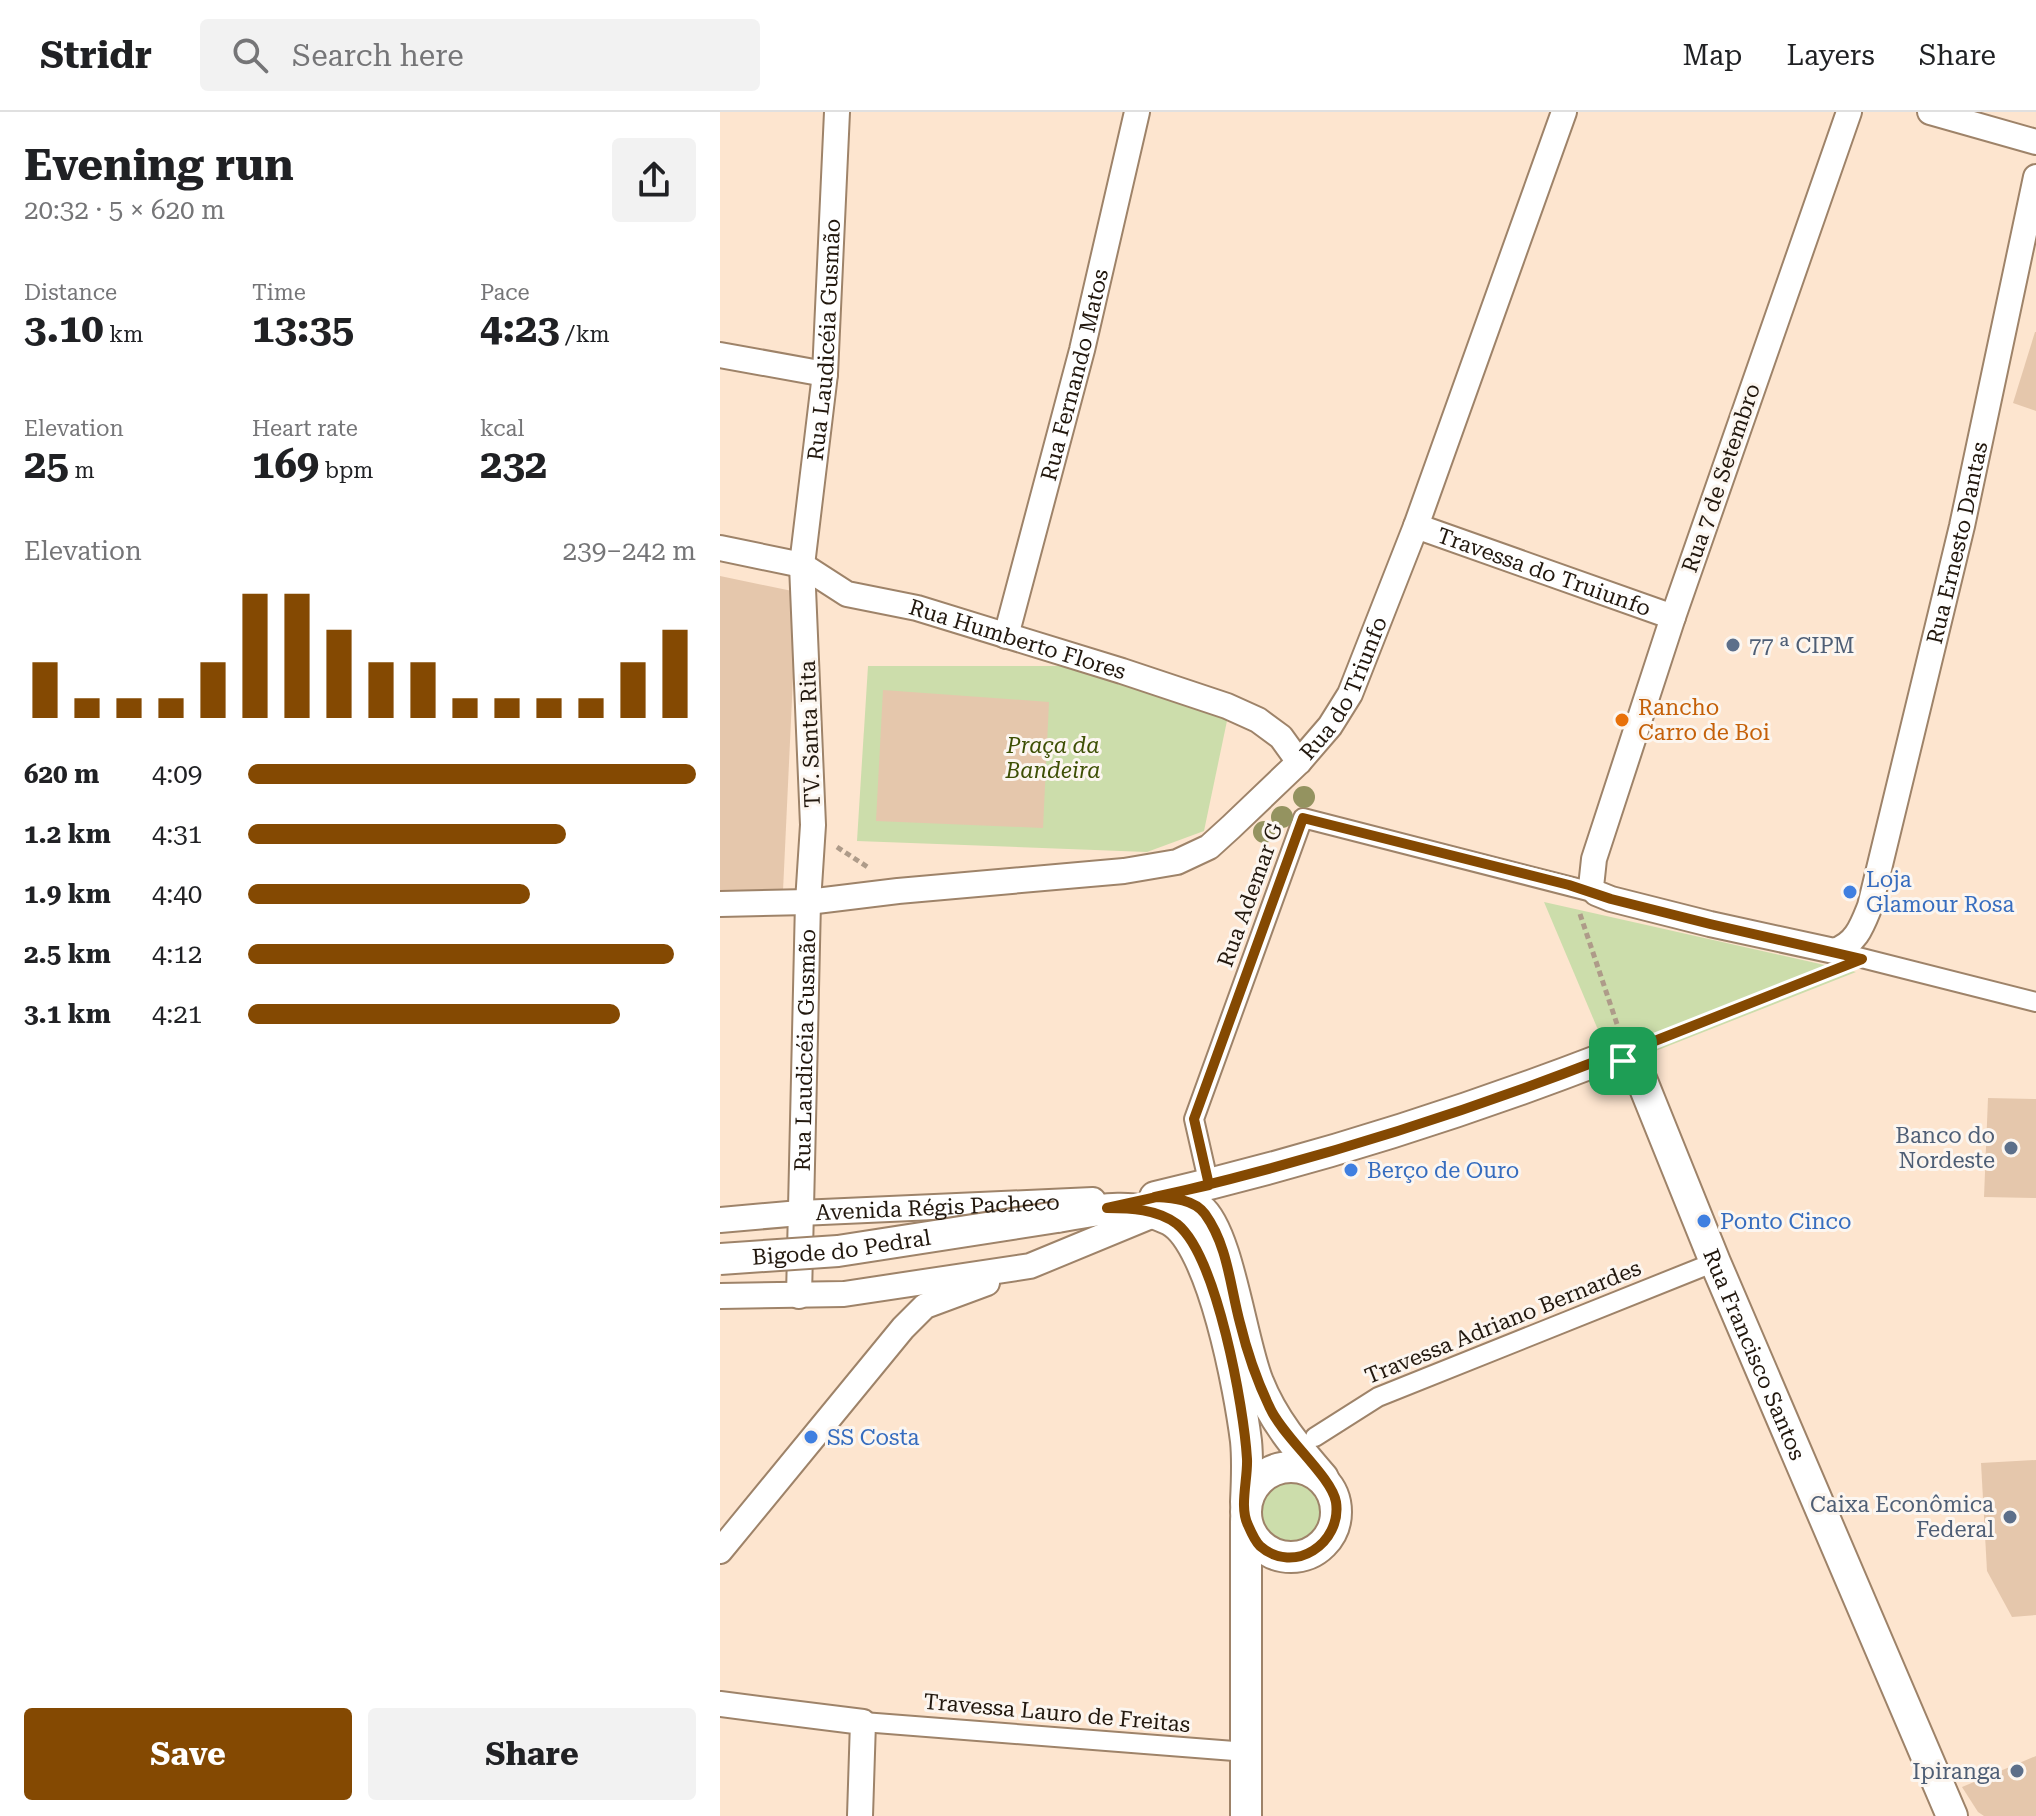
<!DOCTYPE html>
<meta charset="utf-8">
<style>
body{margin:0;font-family:"Roboto Serif",serif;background:#f2f2f2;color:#202124;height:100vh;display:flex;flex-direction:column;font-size:30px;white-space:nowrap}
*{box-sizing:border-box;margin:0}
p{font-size:26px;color:#757577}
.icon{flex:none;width:44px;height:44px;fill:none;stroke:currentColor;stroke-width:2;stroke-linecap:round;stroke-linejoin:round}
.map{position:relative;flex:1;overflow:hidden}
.sheet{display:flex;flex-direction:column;background:#fff;width:720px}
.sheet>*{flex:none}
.pin{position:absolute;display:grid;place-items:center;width:68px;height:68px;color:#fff;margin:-34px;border-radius:16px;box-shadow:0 4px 12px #0006}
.round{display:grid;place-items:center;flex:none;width:84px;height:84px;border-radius:8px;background:#f2f2f2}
.overview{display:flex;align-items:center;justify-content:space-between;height:136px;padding:0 24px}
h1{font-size:44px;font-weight:700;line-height:60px}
.stats{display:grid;grid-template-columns:repeat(3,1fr);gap:12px;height:136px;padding:8px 24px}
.stats div{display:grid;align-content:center}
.stats b{font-size:40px;font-weight:700}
.stats small{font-size:22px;font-weight:400}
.stats p{font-size:22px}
.chart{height:224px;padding:16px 24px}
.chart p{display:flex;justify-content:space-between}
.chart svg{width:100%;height:144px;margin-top:8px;stroke:#844902;stroke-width:6}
.cta{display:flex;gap:16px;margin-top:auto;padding:16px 24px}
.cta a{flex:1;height:92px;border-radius:8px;background:#844902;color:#fff;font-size:32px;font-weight:700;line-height:92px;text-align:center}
.cta a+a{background:#f2f2f2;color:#202124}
ul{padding:0 24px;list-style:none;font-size:26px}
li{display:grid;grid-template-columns:128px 96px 1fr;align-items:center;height:60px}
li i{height:20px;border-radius:10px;background:#844902}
header{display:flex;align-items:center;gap:48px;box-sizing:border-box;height:112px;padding:0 40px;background:#fff;border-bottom:2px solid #e0e0e0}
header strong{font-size:38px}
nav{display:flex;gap:44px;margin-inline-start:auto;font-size:28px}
.search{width:560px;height:72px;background:#f2f2f2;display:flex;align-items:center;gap:20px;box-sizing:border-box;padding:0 28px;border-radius:8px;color:#757577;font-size:30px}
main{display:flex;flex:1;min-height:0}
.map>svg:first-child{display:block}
.green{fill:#ccddab}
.building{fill:#e5c7ac}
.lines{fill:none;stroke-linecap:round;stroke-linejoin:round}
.pedestrian-casing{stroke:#9e8369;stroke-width:22}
.minor-casing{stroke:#9e8369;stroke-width:28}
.tertiary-casing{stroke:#9e8369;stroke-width:34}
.path{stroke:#ae9b89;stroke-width:5;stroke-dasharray:6 4;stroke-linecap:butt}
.pedestrian{stroke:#fff;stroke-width:18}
.minor{stroke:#fff;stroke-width:24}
.tertiary{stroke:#fff;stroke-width:30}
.tertiary-bridge-casing{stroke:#9e8369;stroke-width:34;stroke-linecap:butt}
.tertiary-bridge{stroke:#fff;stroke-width:30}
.tree{fill:#949360}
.route-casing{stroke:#fff;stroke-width:16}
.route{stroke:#844902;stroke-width:10}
.service-dot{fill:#5c6f8a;stroke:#fcf6f0;stroke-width:3}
.food-dot{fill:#e8710a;stroke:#fcf6f0;stroke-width:3}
.shop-dot{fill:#3f7fe0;stroke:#fcf6f0;stroke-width:3}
.labels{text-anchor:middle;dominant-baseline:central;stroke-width:6;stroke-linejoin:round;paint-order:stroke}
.street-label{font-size:22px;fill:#22180e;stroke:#fcf6f0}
.service-label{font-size:22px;fill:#4e5e75;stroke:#fcf6f0;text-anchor:end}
.food-label{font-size:22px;fill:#c56008;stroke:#fcf6f0;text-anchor:start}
.park-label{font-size:22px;font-style:italic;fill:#3e5005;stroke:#fcf6f0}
.shop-label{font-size:22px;fill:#366cbe;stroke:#fcf6f0;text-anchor:start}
</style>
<header>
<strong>Stridr</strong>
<div class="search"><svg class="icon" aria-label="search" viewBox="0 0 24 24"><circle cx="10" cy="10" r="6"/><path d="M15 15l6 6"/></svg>Search here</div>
<nav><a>Map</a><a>Layers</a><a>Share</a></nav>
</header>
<main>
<section class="sheet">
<div class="overview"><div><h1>Evening run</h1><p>20:32 · 5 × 620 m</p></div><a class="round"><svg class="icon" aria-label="share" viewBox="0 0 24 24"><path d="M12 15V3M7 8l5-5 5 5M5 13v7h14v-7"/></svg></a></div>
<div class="stats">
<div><p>Distance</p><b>3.10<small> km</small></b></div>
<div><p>Time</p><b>13:35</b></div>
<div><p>Pace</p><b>4:23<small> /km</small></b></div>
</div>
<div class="stats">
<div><p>Elevation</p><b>25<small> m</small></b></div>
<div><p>Heart rate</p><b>169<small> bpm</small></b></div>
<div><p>kcal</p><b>232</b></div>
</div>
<div class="chart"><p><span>Elevation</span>239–242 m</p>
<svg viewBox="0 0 160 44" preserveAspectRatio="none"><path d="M5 44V27M15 44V38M25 44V38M35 44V38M45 44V27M55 44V6M65 44V6M75 44V17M85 44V27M95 44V27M105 44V38M115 44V38M125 44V38M135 44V38M145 44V27M155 44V17"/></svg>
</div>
<ul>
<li><b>620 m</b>4:09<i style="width:100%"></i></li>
<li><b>1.2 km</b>4:31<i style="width:71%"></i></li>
<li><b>1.9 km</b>4:40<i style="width:63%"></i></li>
<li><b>2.5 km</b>4:12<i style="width:95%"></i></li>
<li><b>3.1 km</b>4:21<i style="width:83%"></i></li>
</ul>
<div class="cta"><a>Save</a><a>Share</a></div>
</section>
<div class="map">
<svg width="1316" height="1704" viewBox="0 0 1316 1704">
<rect width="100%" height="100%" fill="#fde5cf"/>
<g class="green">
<path d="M148,554H346L508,604L484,719L427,740L137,729Z"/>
<path d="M824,790L1136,860L933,940L884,932Z"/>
<path d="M582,1355C589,1359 599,1363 604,1368C635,1402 601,1458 556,1443C551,1441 545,1437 540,1434L526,1390C543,1361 549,1356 582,1355Z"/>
</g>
<g class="building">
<path d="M1315,220H1316V299L1293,291Z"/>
<path d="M0,464L77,480L63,779L0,780Z"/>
<path d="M163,578L329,590L323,716L156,709Z"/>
<path d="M1268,986L1316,987V1086L1264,1085Z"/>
<path d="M1316,1348V1503L1292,1505L1267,1459L1261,1351Z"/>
<path d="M1316,1644V1704H1264L1258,1700L1242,1675Z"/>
</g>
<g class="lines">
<g class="pedestrian-casing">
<g id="pedestrian">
<path d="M1114,839L1316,890"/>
<path d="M489,1073L474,1007L583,706L876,781"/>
<path d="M595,1325L658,1285L995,1150"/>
<path d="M143,1610L527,1640"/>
</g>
</g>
<g class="minor-casing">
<g id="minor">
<path id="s1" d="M1129,0L953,505L874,747L871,775L876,781L891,787L990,812L1114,839C1136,832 1142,814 1150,794L1242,414L1316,65"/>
<path d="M1210,0L1316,30"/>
<path d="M0,243L105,262"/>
<path id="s2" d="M696,414L953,505"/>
<path id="s3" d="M0,436L82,453L127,482L197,496L402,559L507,594L538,608L561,625L579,650"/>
<path id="s4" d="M286,524L362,238L417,0"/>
<path id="s5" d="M0,792L88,790L178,779L404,759L457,750L489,735L511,715L579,650L610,614L630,582L696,414L844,0"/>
<path id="s6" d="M0,1108L80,1101L373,1088"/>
<path d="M0,1184L124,1182L310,1154L436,1102"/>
<path id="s7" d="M79,1184L88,790L93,713L82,453L105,262L117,0"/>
<path d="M0,1439L183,1216L205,1194L267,1171"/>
<path d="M0,1592L143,1610L140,1704"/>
</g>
</g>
<g class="tertiary-casing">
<g id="tertiary">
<path id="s8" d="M435,1085C588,1050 736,1003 882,947H899L918,959L995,1150L1232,1704"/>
<path d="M440,1085C454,1086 468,1088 480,1097C508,1119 522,1232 538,1270C553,1308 577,1336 603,1366"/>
<path d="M337,1105C375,1098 414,1089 450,1108C493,1131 520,1281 526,1329C528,1349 527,1369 526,1390"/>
<circle cx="571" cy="1400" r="45"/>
<path d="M526,1409V1704"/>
</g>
</g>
<g class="path">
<path d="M117,735L149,756"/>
<path d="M860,802L899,918"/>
<path d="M927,931L1100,863"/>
</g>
<use href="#pedestrian" class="pedestrian"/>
<use href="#minor" class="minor"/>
<use href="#tertiary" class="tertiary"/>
<g class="tertiary-bridge-casing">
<g id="tertiary-bridge">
<path id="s9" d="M0,1147L118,1139L337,1105"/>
</g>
</g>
<use href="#tertiary-bridge" class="tertiary-bridge"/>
</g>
<g class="tree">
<circle cx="584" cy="685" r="11"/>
<circle cx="562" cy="705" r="11"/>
<circle cx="544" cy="720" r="11"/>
</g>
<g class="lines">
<g class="route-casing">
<path id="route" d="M903,949L890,945L882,947C720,1010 556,1060 387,1096C410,1096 437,1097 457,1112C497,1144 524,1296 527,1347C528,1367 519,1395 528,1413C531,1420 535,1429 540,1434C574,1464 622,1431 616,1390C612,1365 563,1325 550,1296C537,1269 527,1240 520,1211C510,1174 508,1134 485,1102C474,1087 452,1086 435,1085L489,1073L474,1007L583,706L849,773L891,787L990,812L1142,847L917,936L903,949"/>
</g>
<use href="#route" class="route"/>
</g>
<g class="service-dot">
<circle cx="1013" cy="533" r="8"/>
<circle cx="1291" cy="1036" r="8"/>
<circle cx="1290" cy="1405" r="8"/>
<circle cx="1297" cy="1659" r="8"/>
</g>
<circle class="food-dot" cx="902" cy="608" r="8"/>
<g class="shop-dot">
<circle cx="1130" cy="780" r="8"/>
<circle cx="631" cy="1058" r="8"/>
<circle cx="984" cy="1109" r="8"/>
<circle cx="91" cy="1325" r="8"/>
</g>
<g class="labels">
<g class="street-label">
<text stroke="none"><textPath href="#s7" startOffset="958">Rua Laudicéia Gusmão</textPath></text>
<text stroke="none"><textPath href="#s4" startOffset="270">Rua Fernando Matos</textPath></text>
<text transform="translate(1001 366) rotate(-71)">Rua 7 de Setembro</text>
<text stroke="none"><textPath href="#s1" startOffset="1504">Rua Ernesto Dantas</textPath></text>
<text stroke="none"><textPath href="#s2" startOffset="136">Travessa do Truiunfo</textPath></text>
<text stroke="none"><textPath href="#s3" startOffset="314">Rua Humberto Flores</textPath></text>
<text stroke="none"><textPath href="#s5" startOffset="706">Rua do Triunfo</textPath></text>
<text transform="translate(90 622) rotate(-92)">TV. Santa Rita</text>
<text transform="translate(530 783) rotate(-70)">Rua Ademar G</text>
<text stroke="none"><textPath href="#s7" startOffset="246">Rua Laudicéia Gusmão</textPath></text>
<text stroke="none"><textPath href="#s6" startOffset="218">Avenida Régis Pacheco</textPath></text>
<text stroke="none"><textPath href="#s9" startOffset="122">Bigode do Pedral</textPath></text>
<text transform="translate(783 1210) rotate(-22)">Travessa Adriano Bernardes</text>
<text stroke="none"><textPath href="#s8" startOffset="814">Rua Francisco Santos</textPath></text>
<text transform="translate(337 1601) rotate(5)">Travessa Lauro de Freitas</text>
</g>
<g class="service-label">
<text x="1029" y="533" text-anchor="start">77 ª CIPM</text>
<text x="1275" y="1023">Banco do<tspan x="1275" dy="25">Nordeste</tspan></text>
<text x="1274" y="1392">Caixa Econômica<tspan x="1274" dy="25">Federal</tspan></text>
<text x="1281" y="1659">Ipiranga</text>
</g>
<g class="food-label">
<text x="918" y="595">Rancho<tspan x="918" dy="25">Carro de Boi</tspan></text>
</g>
<g class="park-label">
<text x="333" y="633">Praça da<tspan x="333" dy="25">Bandeira</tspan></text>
</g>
<g class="shop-label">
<text x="1146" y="767">Loja<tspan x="1146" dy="25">Glamour Rosa</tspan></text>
<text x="647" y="1058">Berço de Ouro</text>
<text x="1000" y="1109">Ponto Cinco</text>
<text x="107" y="1325">SS Costa</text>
</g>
</g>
</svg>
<div class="pin" style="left:903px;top:949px;background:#1e9e55"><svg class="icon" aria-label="arrive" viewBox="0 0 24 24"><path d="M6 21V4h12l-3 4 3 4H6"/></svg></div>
</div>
</main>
